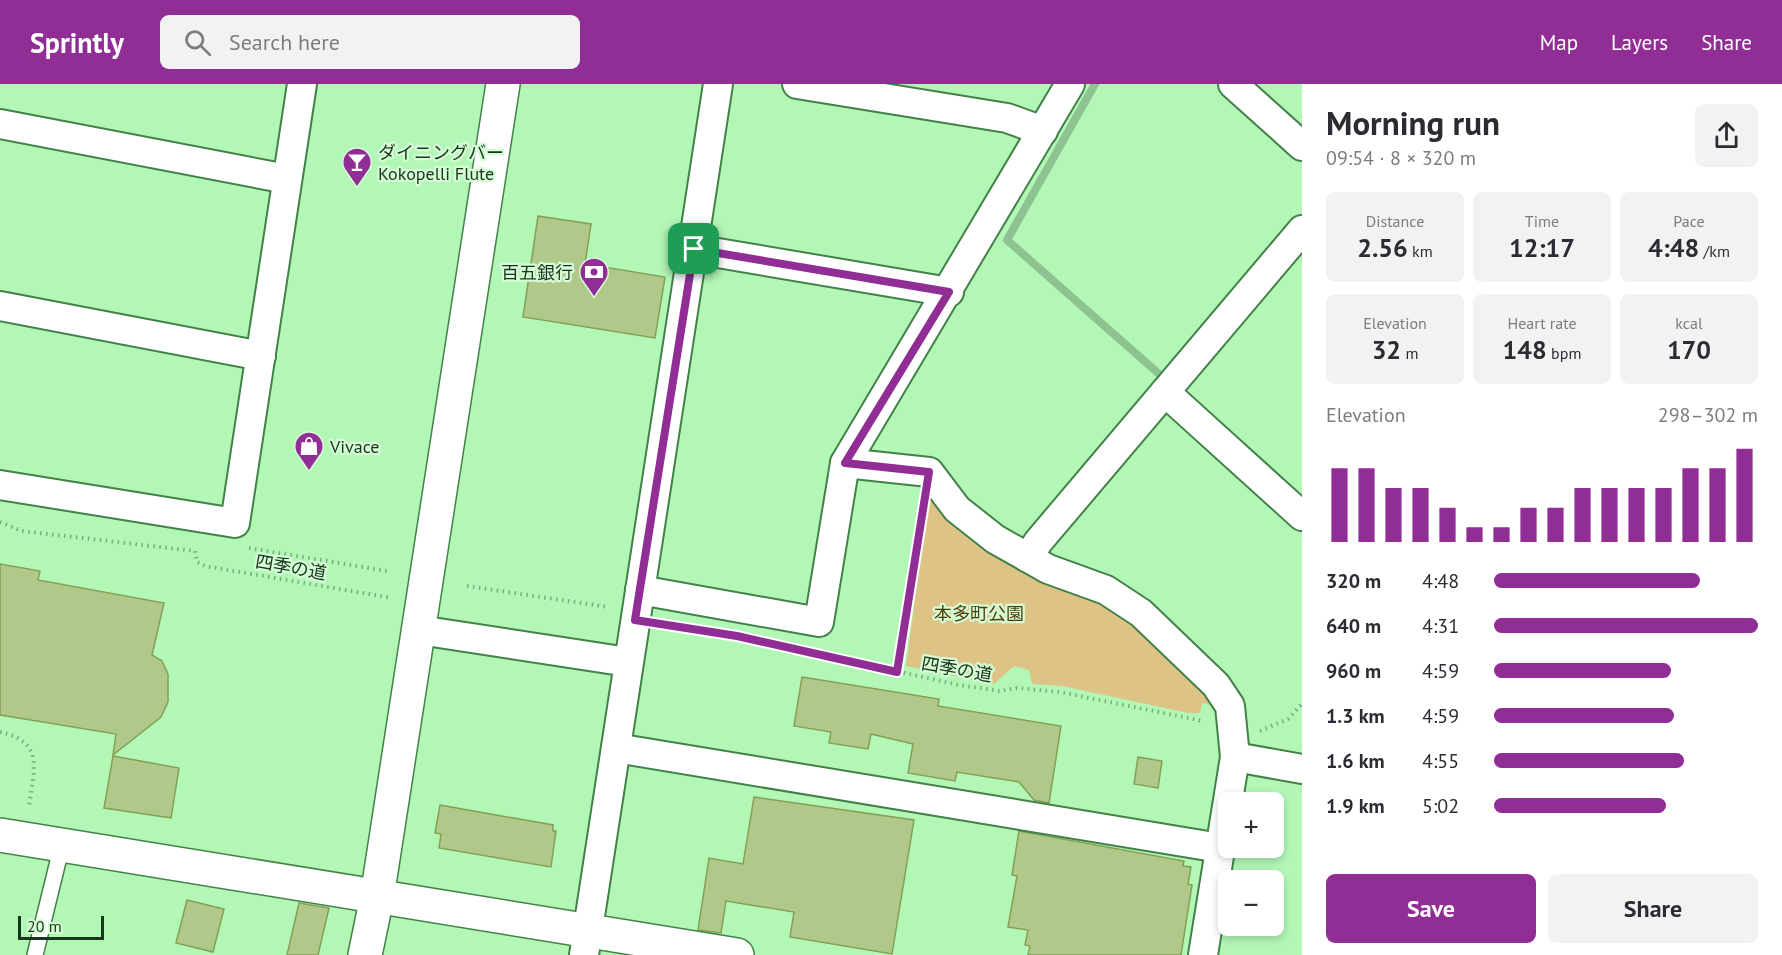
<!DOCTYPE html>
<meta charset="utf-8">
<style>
body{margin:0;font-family:"PT Sans","Noto Sans JP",sans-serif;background:#f2f2f3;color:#2b2b33;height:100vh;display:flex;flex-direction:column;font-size:22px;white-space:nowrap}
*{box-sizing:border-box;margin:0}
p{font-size:20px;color:#7c7c81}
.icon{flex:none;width:33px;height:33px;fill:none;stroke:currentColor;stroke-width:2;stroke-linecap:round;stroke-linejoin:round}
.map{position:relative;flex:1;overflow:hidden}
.drawer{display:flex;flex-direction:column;background:#fff;width:480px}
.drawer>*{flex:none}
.fabs{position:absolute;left:1218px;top:708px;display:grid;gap:12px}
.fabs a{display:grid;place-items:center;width:66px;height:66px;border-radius:9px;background:#fff;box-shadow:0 3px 9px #0003;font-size:30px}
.scale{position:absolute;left:18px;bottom:15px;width:86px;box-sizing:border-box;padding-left:6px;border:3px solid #1a351d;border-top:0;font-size:16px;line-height:21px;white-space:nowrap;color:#1a351d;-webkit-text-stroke:4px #d5fdd6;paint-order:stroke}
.pin{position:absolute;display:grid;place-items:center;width:51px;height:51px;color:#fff;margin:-26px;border-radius:12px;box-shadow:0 3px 9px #0006}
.round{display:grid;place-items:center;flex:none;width:63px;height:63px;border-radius:9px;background:#f2f2f3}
.headline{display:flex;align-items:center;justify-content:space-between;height:102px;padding:0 24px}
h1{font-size:33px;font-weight:700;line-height:45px}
.figures{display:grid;grid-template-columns:repeat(3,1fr);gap:9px;height:102px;padding:6px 24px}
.figures div{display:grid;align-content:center;border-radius:9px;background:#f2f2f3;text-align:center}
.figures b{font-size:26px;font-weight:700}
.figures small{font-size:16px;font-weight:400}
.figures p{font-size:16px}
.chart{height:168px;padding:12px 24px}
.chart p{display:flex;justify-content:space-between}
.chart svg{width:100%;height:108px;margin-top:6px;stroke:#912e96;stroke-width:6}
.cta{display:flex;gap:12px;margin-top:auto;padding:12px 24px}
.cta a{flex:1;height:69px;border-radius:9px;background:#912e96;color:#fff;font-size:24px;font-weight:700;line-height:69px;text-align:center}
.cta a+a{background:#f2f2f3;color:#2b2b33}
ul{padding:0 24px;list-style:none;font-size:20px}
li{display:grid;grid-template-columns:96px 72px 1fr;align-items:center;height:45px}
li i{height:15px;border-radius:8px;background:#912e96}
header{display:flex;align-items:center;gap:36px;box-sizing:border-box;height:84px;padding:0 30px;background:#912e96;color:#fff}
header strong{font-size:28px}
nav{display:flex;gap:33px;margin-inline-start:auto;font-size:21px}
.search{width:420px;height:54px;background:#f2f2f3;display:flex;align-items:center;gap:15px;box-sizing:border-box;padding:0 21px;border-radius:9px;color:#7c7c81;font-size:22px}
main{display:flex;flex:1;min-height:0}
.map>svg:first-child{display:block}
.green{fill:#dec386}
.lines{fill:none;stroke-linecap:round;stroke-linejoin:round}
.stream{stroke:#8ec291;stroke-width:8}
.building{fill:#b0c98a;stroke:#83a053;stroke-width:1.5}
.service-casing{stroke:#428248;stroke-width:18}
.minor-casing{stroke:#428248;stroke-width:32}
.tertiary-casing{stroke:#428248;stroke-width:36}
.path{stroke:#78ac7c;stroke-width:4;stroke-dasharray:1.5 4.5;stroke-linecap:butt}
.service{stroke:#fff;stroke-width:15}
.minor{stroke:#fff;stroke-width:28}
.tertiary{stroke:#fff;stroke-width:33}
.route-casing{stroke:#fff;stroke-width:12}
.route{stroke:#912e96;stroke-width:8}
.labels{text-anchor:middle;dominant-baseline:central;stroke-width:4.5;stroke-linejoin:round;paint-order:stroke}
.poi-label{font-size:18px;fill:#1a351d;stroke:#d5fdd6;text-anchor:start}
.street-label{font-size:18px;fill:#1a351d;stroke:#d5fdd6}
.park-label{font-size:18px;fill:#513d07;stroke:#d5fdd6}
</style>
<header>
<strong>Sprintly</strong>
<div class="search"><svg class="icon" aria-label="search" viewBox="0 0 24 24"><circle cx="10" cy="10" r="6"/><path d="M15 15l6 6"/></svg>Search here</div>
<nav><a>Map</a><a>Layers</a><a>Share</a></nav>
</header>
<main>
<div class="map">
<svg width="1302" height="871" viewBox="0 0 1302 871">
<rect width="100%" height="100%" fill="#b3f7b7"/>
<path class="green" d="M930,403L1135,534L1216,622L1202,619L1200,629H1188L1062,602L1032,600L1029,586L1014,582L994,600L906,582Z"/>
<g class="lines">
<path class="stream" d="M1095,0L1007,156L1167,297"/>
</g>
<g class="building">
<path d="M538,132L591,140L585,180L665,193L655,254L523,233Z"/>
<path d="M0,480L40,487L38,496L164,519L152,571L162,577L168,590V618L161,633L113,671L116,650L0,631Z"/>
<path d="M802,593L939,615L938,622L1061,642L1049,719L1034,716L1019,698L957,688L955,697L908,689L913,660L871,650L868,665L829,659L831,648L794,642Z"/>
<path d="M113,672L179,684L171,734L104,724Z"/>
<path d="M1138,673L1162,677L1158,704L1134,700Z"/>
<path d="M754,713L914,736L892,870L790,853L794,828L726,817L721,849L698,846L709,774L743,780Z"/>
<path d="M440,721L553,741V747H556L551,783L439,764L441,750L435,749Z"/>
<path d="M1019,747L1184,777L1183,782L1191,783L1188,800L1192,801L1181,871H1028L1030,862L1025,861L1028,846L1008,843L1017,792L1012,791Z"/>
<path d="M187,816L224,825L213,868L176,859Z"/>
<path d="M299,819L329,824L318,871H287Z"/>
</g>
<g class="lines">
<g class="service-casing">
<path id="service" d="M35,871L62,761"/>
</g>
<g class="minor-casing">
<g id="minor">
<path d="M797,0L1007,34L1043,47"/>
<path d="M1070,0L845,379L929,388L957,425L995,455L1048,485L1106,506L1141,529L1216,601L1230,622L1235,673L1203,871"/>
<path d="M1233,0L1302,62"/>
<path d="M0,40L287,95"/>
<path d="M694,165L949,208"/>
<path d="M0,222L261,272"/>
<path d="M1165,308L1302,432"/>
<path d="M0,401L235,439L302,0"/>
<path d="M1028,474L1038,458L1302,146"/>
<path d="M640,506L819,538L845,379"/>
<path d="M419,546L628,578"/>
<path d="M616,664L1220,764"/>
<path d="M1235,673L1302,685"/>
<path d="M584,871L718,0"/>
</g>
</g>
<g class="tertiary-casing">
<g id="tertiary">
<path d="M0,751L737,871"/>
<path d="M365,871L377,813L503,0"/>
</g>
</g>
<g class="path">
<path d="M0,438L22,447L195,467L197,478L205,482L392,514"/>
<path d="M249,464L387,487"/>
<path d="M467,502L608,523"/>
<path d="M810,568L959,601L1000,607L1017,604L1060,608L1203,637"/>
<path d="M897,588L923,427"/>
<path d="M1260,647L1288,635L1302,620"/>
<path d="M0,648C45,658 34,685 29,722"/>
</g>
<use href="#service" class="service"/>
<use href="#minor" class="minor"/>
<use href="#tertiary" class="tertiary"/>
</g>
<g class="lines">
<g class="route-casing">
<path id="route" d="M694,165L949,208L845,379L929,388L897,588L737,552L635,536Z"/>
</g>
<use href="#route" class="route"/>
</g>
<defs>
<g id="bar-pin" transform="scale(1.5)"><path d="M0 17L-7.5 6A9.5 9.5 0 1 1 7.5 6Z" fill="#912e96" stroke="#d5fdd6"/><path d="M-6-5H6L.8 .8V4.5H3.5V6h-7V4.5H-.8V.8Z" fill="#fff"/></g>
<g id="bank-pin" transform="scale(1.5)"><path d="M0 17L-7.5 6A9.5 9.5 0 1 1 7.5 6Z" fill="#912e96" stroke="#d5fdd6"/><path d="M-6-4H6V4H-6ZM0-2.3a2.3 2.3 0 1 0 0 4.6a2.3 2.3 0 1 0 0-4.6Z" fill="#fff"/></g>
<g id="shop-pin" transform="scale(1.5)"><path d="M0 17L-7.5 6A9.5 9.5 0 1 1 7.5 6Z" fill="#912e96" stroke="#d5fdd6"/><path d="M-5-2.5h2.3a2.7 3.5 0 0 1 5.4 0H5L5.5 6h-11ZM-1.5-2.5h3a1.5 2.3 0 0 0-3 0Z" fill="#fff"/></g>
</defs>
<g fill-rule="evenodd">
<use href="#bar-pin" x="357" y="78"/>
<use href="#bank-pin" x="594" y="188"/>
<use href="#shop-pin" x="309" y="362"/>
</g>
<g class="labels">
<g class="poi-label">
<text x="378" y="68">ダイニングバー<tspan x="378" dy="21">Kokopelli Flute</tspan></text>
<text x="573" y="188" text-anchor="end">百五銀行</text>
<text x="330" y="362">Vivace</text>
</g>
<g class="street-label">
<text transform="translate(291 483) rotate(10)">四季の道</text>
<text transform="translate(957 585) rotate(10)">四季の道</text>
</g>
<g class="park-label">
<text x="979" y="529">本多町公園</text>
</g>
</g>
</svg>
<div class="fabs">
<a>+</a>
<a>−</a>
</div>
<div class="scale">20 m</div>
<div class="pin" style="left:694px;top:165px;background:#1e9e55"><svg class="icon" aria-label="arrive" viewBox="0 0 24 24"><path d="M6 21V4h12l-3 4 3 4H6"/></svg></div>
</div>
<section class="drawer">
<div class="headline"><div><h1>Morning run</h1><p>09:54 · 8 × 320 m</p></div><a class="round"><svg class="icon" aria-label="share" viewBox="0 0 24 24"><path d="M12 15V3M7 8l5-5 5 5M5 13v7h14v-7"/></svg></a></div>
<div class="figures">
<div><p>Distance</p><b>2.56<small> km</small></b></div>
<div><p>Time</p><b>12:17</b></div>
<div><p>Pace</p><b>4:48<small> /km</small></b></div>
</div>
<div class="figures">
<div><p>Elevation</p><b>32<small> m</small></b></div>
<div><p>Heart rate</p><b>148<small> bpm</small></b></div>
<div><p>kcal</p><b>170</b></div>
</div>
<div class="chart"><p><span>Elevation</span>298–302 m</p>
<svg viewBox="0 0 160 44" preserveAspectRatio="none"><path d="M5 44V14M15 44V14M25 44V22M35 44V22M45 44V30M55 44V38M65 44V38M75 44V30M85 44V30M95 44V22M105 44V22M115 44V22M125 44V22M135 44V14M145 44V14M155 44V6"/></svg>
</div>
<ul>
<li><b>320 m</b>4:48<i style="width:78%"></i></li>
<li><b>640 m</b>4:31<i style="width:100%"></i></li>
<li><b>960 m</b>4:59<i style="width:67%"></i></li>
<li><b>1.3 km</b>4:59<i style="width:68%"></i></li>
<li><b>1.6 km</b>4:55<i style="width:72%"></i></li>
<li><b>1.9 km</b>5:02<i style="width:65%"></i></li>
</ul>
<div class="cta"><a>Save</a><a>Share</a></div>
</section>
</main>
